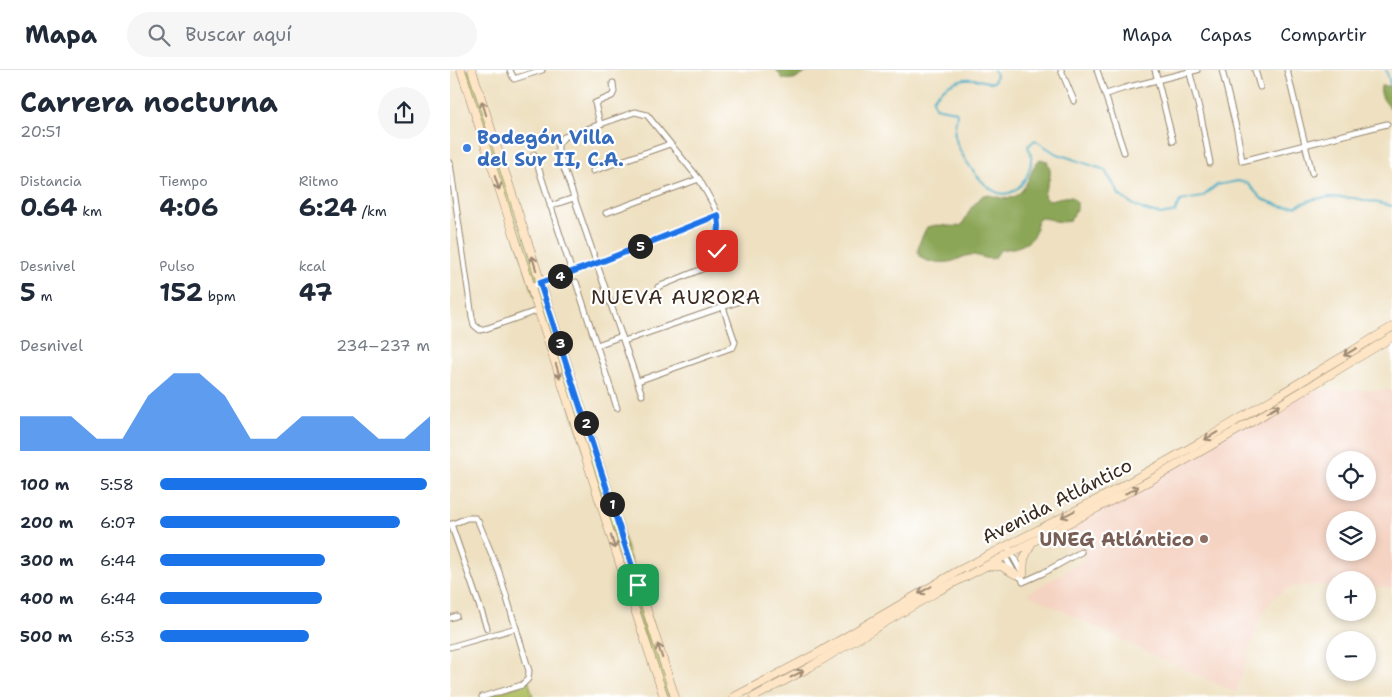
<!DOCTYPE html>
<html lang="es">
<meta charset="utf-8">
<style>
body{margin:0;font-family:"Shantell Sans",sans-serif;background:#f6f6f7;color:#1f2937;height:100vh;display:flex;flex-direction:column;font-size:19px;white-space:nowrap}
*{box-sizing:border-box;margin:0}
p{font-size:16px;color:#747a83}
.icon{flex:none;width:28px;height:28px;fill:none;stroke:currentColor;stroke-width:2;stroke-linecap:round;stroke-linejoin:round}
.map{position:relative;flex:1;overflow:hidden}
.side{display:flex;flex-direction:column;background:#fff;width:450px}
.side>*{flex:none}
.buttons{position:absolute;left:876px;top:381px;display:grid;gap:10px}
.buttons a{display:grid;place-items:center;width:50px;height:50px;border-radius:50%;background:#fff;box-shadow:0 2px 8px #0003;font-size:25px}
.pin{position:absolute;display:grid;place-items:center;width:42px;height:42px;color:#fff;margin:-21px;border-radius:10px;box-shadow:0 2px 8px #0006}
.km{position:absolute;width:25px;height:25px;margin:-12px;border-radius:50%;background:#222;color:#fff;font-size:14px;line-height:25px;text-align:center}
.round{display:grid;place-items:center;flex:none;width:52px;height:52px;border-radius:26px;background:#f6f6f7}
.summary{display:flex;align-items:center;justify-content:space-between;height:85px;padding:0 20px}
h1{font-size:28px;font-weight:700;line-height:38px}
.metrics{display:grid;grid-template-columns:repeat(3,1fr);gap:8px;height:85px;padding:5px 20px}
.metrics div{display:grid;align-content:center}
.metrics b{font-size:25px;font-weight:700}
.metrics small{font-size:14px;font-weight:400}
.metrics p{font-size:14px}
.chart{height:140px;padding:10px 20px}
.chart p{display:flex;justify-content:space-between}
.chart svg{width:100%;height:90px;margin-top:5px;fill:#1a73e8;opacity:.7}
ul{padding:0 20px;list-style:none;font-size:16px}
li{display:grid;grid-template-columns:80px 60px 1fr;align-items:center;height:38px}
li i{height:12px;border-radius:6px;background:#1a73e8}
header{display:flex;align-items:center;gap:30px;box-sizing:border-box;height:70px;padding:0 25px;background:#fff;border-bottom:1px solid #e0e1e3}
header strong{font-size:24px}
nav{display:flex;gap:28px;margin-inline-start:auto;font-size:18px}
.search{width:350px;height:45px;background:#f6f6f7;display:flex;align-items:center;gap:12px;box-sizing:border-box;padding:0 18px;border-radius:28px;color:#747a83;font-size:19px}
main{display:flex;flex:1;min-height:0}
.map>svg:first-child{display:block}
.built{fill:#f5d3c2;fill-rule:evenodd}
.green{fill:#afbf61;stroke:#757440}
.forest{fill:#8ba657;stroke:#63683a}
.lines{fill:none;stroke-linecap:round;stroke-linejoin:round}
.stream{stroke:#43aac3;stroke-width:2}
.minor-casing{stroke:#94856f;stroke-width:7}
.secondary-casing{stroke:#94856f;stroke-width:9}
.minor{stroke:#fff;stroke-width:5}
.secondary{stroke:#fde5c5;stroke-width:8}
.oneway{stroke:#9c8872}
.route-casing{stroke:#fff;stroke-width:10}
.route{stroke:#1a73e8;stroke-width:6}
.shop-dot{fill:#3f7fe0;stroke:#fff;stroke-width:2}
.education-dot{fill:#8d6e63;stroke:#fff;stroke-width:2}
.labels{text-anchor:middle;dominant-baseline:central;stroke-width:4.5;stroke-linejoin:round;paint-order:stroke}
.shop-label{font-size:19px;font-weight:bold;fill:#366cbe;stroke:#fff;text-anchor:start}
.street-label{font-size:19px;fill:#3b2a1e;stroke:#fff}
.education-label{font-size:19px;font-weight:bold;fill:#785e54;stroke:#fff;text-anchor:end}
.neighbourhood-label{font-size:20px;letter-spacing:1px;fill:#3b2a1e;stroke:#fff}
</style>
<header>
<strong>Mapa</strong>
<div class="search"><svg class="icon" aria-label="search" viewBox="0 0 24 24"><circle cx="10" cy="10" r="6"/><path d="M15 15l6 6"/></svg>Buscar aquí</div>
<nav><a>Mapa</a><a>Capas</a><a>Compartir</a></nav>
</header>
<main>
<section class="side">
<div class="summary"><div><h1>Carrera nocturna</h1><p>20:51</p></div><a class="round"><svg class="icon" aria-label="share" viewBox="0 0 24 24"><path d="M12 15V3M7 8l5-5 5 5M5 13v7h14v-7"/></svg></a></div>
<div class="metrics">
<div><p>Distancia</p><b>0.64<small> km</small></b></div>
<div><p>Tiempo</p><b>4:06</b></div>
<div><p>Ritmo</p><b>6:24<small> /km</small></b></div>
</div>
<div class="metrics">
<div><p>Desnivel</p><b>5<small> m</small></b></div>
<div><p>Pulso</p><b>152<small> bpm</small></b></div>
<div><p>kcal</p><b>47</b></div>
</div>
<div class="chart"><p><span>Desnivel</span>234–237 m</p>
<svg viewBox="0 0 160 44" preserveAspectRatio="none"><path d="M0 44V27L10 27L20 27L30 38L40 38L50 17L60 6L70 6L80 17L90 38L100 38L110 27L120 27L130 27L140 38L150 38L160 27V44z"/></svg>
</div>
<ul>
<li><b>100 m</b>5:58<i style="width:99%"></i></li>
<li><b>200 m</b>6:07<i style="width:89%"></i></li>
<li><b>300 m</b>6:44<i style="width:61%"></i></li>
<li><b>400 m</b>6:44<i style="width:60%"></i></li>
<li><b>500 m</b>6:53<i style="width:55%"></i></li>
</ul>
</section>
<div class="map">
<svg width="942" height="627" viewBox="0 0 942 627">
<rect width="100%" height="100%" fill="#fff"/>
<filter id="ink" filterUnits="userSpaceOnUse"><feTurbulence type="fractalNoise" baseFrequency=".02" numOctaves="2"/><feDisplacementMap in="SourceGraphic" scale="10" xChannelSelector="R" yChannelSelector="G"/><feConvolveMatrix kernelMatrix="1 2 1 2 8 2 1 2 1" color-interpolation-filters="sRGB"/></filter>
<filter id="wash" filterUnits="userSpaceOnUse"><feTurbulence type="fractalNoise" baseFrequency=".0096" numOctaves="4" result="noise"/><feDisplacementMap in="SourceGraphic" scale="20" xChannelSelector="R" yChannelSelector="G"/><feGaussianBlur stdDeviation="1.12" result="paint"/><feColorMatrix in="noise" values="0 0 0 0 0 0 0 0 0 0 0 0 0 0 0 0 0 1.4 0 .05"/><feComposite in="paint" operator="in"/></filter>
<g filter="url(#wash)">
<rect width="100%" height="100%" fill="#eee0c0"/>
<path class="built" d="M855,320H942V518L918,517V510H885V516L859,515L843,517L833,522L823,529L814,541L808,553L786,623L708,587L577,524L635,490L615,455ZM885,390H918V422H885ZM885,450H918V482H885Z"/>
<g class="green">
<path d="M11,0H22L225,627H214Z"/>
<path d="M78,609L83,627H32L72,615Z"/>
</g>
<g class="forest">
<path d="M326,0H359C351,7 344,11 333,9Z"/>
<path d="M931,16H942V40C935,32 929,26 931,16Z"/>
<path d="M590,89L597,91C604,106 598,110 594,125L598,130C608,129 611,126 622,127L627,132V139L620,151C605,154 602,148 589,148C586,153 587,158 585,163C578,177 564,178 550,180L545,188C536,191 530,185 522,185C514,185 507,191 499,192C495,193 489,192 484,192C459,190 469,172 477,157C492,152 498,159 512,155L521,138L533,125C543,124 551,130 560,128C579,123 578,100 590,89Z"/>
</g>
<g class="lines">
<g class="stream">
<path d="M544,0L546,5L544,12C537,13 531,10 524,9C508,7 492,17 483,29L485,37L505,41L507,43C507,51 503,58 505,66C508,83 532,118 549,123C568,128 582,103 581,87C581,83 579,80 578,76L585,70L605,83L655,100C659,110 666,115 669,125C684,136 705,149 725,142L730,131L752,127L767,115L788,111L797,113L812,129L833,137L846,136L864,129L880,127L904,128L942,136"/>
<path d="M936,0L942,20"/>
</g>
</g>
</g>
<g filter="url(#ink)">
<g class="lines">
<g class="minor-casing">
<g id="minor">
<path d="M60,0L64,9L92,0"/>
<path d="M611,0L624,31"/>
<path d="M647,0L674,82"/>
<path d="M705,0L723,71"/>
<path d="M739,0L751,46L760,93"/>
<path d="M772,0L787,61L792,91L937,54"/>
<path d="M805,0L810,17"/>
<path d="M837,0L862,103"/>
<path d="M656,24L675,18L747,0"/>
<path d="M150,54L145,33L162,26L164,22L163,13"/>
<path d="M84,84L122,202"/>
<path d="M0,93L22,247L24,255L30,260L38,258L89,240"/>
<path d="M143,101L220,74"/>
<path d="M100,136L124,128"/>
<path d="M156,143L249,109"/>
<path d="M126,212L167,338"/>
<path d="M81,217L153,191L268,145"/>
<path d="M174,271L296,229"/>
<path d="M147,275L172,266"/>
<path d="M188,311L283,277L285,272L273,237"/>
<path d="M192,325L108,81V74L114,67L185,42L197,45L249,109L263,134L268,145L269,155L266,188L262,195L208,217"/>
<path d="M1,454L37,558"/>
<path d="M0,455L17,448H25L28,451L49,502L79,601L78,609L72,615L32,627"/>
<path d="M557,475L572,503"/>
<path d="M554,485L565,504L572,508L573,512L593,503L631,482"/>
<path d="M0,548L6,546"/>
<path d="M0,577L66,558"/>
</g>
</g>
<g class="secondary-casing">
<g id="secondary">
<path d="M11,0L180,525L214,627"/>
<path d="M22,0L225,627"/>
<path d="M538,496H551L565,504"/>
<path d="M573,504L574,489L581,474"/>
<path d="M284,627L370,582L508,501L658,424L751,372L942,257"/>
<path d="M304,627L360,597L488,521L699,411L798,354L942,267"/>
</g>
</g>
<use href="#minor" class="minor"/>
<use href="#secondary" class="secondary"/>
</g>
<defs><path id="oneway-shaft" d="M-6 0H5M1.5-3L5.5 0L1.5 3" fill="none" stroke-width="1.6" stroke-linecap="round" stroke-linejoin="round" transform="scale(1.25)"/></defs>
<g class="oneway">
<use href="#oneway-shaft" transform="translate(34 38) rotate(-107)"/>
<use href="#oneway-shaft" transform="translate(47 113) rotate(72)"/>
<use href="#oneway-shaft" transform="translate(84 193) rotate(-107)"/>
<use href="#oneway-shaft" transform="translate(900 282) rotate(149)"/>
<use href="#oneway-shaft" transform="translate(108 301) rotate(73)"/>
<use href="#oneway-shaft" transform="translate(823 339) rotate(-31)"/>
<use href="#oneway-shaft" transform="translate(761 366) rotate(149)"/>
<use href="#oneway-shaft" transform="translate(682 420) rotate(-28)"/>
<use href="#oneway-shaft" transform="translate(618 444) rotate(153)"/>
<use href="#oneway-shaft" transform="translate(163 472) rotate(72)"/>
<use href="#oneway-shaft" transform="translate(475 520) rotate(150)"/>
<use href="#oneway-shaft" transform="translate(210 581) rotate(-108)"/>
<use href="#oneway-shaft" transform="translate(347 604) rotate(-28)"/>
</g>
</g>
<g class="lines" filter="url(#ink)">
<g class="route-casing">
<path id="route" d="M188,515L90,213L153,191L268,145L269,156L267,181"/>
</g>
<use href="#route" class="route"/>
</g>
<circle class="shop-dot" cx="17" cy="78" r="5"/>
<circle class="education-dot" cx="754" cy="469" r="5"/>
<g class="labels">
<g class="shop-label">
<text x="27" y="67">Bodegón Villa<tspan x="27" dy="22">del Sur II, C.A.</tspan></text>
</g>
<g class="street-label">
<text transform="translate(607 431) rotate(-27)">Avenida Atlántico</text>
</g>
<g class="education-label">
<text x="744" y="469">UNEG Atlántico</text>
</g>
<g class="neighbourhood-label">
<text x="226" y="227">NUEVA AURORA</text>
</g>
</g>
</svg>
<div class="buttons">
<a><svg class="icon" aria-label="locate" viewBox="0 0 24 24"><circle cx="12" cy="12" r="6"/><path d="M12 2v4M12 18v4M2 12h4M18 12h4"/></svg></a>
<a><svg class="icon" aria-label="layers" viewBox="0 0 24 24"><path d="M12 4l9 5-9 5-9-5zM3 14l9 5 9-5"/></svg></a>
<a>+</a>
<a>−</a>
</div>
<div class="pin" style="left:188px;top:515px;background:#1e9e55"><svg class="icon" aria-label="arrive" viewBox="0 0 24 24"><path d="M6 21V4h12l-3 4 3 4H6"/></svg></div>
<div class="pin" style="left:267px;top:181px;background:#d93025"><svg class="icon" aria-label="check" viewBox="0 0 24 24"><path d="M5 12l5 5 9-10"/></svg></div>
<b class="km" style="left:162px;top:434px">1</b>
<b class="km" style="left:136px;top:353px">2</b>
<b class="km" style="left:110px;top:273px">3</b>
<b class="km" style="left:110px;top:206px">4</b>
<b class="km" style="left:190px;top:176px">5</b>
</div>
</main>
